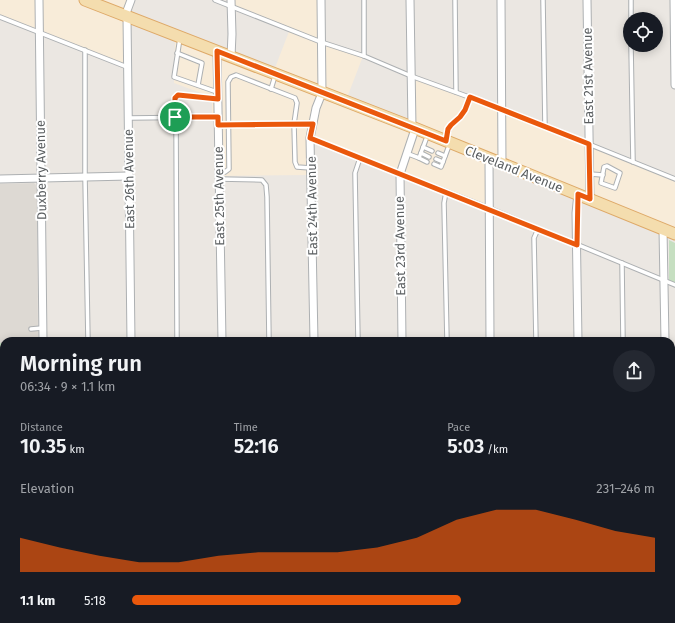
<!DOCTYPE html>
<meta charset="utf-8">
<style>
body{margin:0;font-family:"Fira Sans",sans-serif;background:#242831;color:#f1f3f6;height:100vh;display:flex;flex-direction:column;font-size:15px;white-space:nowrap}
*{box-sizing:border-box;margin:0}
p{font-size:13px;color:#9ea1a6}
.icon{flex:none;width:22px;height:22px;fill:none;stroke:currentColor;stroke-width:2;stroke-linecap:round;stroke-linejoin:round}
.map{position:relative;flex:1;overflow:hidden}
.side{position:absolute;left:0px;top:337px;width:675px;height:286px;display:flex;flex-direction:column;background:#171b24;border-radius:12px 12px 0 0;box-shadow:0 2px 10px #0003}
.side>*{flex:none}
.controls{position:absolute;left:623px;top:12px;display:grid;gap:8px}
.controls a{display:grid;place-items:center;width:40px;height:40px;border-radius:50%;background:#171b24;box-shadow:0 2px 10px #0003;font-size:20px}
.pin{position:absolute;display:grid;place-items:center;width:34px;height:34px;color:#fff;margin:-17px;border:2px solid #fff;border-radius:50%;box-shadow:0 1px 4px #0007}
.round{display:grid;place-items:center;flex:none;width:42px;height:42px;border-radius:21px;background:#242831}
.headline{display:flex;align-items:center;justify-content:space-between;height:68px;padding:0 20px}
h1{font-size:22px;font-weight:600;line-height:30px}
.metrics{display:grid;grid-template-columns:repeat(3,1fr);gap:6px;height:68px;padding:4px 20px}
.metrics div{display:grid;align-content:center}
.metrics b{font-size:20px;font-weight:600}
.metrics small{font-size:11px;font-weight:400}
.metrics p{font-size:11px}
.chart{height:112px;padding:8px 20px}
.chart p{display:flex;justify-content:space-between}
.chart svg{width:100%;height:72px;margin-top:4px;fill:#ea580c;opacity:.7}
ul{padding:0 20px;list-style:none;font-size:13px}
li{display:grid;grid-template-columns:64px 48px 1fr;align-items:center;height:30px}
li i{height:10px;border-radius:5px;background:#ea580c}
.map>svg:first-child{display:block}
.commercial{fill:#f8ecd9}
.education{fill:#ddd9d3}
.green{fill:#c6dfc1}
.lines{fill:none;stroke-linecap:round;stroke-linejoin:round}
.service-casing{stroke:#adb0b2;stroke-width:5.5}
.minor-casing{stroke:#adb0b2;stroke-width:9}
.primary-casing{stroke:#dea968;stroke-width:13}
.service{stroke:#fff;stroke-width:3.5}
.minor{stroke:#fff;stroke-width:7}
.primary{stroke:#f4ddae;stroke-width:11}
.route-casing{stroke:#fff;stroke-width:8}
.route{stroke:#ea580c;stroke-width:5}
.labels{text-anchor:middle;dominant-baseline:central;stroke-width:4;stroke-linejoin:round;paint-order:stroke}
.street-label{font-size:13px;fill:#5a5e60;stroke:#fff}
</style>
<div class="map">
<svg width="675" height="623" viewBox="0 0 675 623">
<rect width="100%" height="100%" fill="#ebe7e2"/>
<g class="commercial">
<path d="M0,0H130V69L0,18Z"/>
<path d="M230,0H320L321,40L363,56L345,103L410,127V75L675,180V234L489,157L488,210L309,140V175L217,176L216,115H212V97L174,83L175,43L177,36L273,73L290,29L230,5Z"/>
</g>
<path class="education" d="M34,183L37,186L38,341H4V448H0V184Z"/>
<g class="green">
<path d="M669,240L675,243V283L669,280Z"/>
<path d="M0,343H4V428L0,429Z"/>
</g>
<g class="lines">
<g class="service-casing">
<g id="service">
<path d="M215,0L321,42L364,56L411,76L502,109L675,179"/>
<path d="M455,0L456,92"/>
<path d="M543,0L545,127"/>
<path d="M631,0V19"/>
<path d="M0,17L127,67"/>
<path d="M180,38L174,77L217,92"/>
<path d="M631,45L633,162"/>
<path d="M85,50V177L88,341"/>
<path d="M177,53L202,63L198,85"/>
<path d="M364,56V0"/>
<path d="M271,89L275,76"/>
<path d="M175,117V98L178,95L217,99"/>
<path d="M176,117L177,341"/>
<path d="M129,118L218,117"/>
<path d="M218,125L313,124"/>
<path d="M310,138L489,208L675,285"/>
<path d="M447,138C449,125 452,126 460,118C465,112 467,104 470,97"/>
<path d="M423,147L432,151"/>
<path d="M406,153L419,158L428,134"/>
<path d="M421,153L429,157"/>
<path d="M438,153L445,156"/>
<path d="M419,158L427,162"/>
<path d="M436,159L443,162"/>
<path d="M434,164L441,167L450,143"/>
<path d="M607,166L620,173L615,188L601,183L604,167Z"/>
<path d="M219,172H225L229,169L228,82L231,77L236,75L295,98L297,103L294,124L295,162L297,167L311,168"/>
<path d="M590,174L603,175"/>
<path d="M219,179L262,180L266,185L267,197L269,341"/>
<path d="M446,192L444,203L447,341"/>
<path d="M622,263L623,341"/>
<path d="M31,329L42,328"/>
<path d="M358,341L355,173L360,158"/>
<path d="M536,341L534,238L538,229"/>
<path d="M0,496H4"/>
<path d="M0,589H4"/>
<path d="M6,619V623"/>
<path d="M91,619V623"/>
<path d="M175,619V623"/>
<path d="M273,619V623"/>
<path d="M362,619V623"/>
<path d="M450,619V623"/>
<path d="M540,619V623"/>
<path d="M626,619V623"/>
</g>
</g>
<g class="minor-casing">
<g id="minor">
<path d="M39,0L43,341"/>
<path d="M410,0L412,127"/>
<path d="M501,0L502,164"/>
<path d="M587,0L590,199"/>
<path d="M674,0L675,85"/>
<path d="M125,16L131,0"/>
<path d="M127,17L131,341"/>
<path d="M217,51L222,341"/>
<path d="M231,57L232,34L231,0"/>
<path d="M489,158L490,341"/>
<path d="M0,179L129,176"/>
<path d="M578,194L576,213L578,341"/>
<path d="M663,229L665,341"/>
<path d="M314,341L310,138L316,108L322,93L321,0"/>
<path d="M402,341L400,174L415,129"/>
<path d="M0,452H4"/>
<path d="M671,493H675"/>
<path d="M0,542H4"/>
<path d="M671,602H675"/>
<path d="M46,619V623"/>
<path d="M135,619V623"/>
<path d="M228,619V623"/>
<path d="M318,619V623"/>
<path d="M405,619V623"/>
<path d="M494,619V623"/>
<path d="M582,619V623"/>
<path d="M668,619V623"/>
</g>
</g>
<g class="primary-casing">
<path id="primary" d="M85,0L412,127L675,234"/>
</g>
<use href="#service" class="service"/>
<use href="#minor" class="minor"/>
<use href="#primary" class="primary"/>
</g>
<g class="lines">
<g class="route-casing">
<path id="route" d="M217,51L446,141L448,129L451,125L460,117L465,110L470,97L589,144L590,199L578,194L577,245L310,138L313,124L218,125V117H175V98L178,95L218,99Z"/>
</g>
<use href="#route" class="route"/>
</g>
<g class="labels">
<g class="street-label">
<text transform="translate(588 76) rotate(-91)">East 21st Avenue</text>
<text transform="translate(514 169) rotate(22)">Cleveland Avenue</text>
<text transform="translate(41 170) rotate(-91)">Duxberry Avenue</text>
<text transform="translate(129 179) rotate(-91)">East 26th Avenue</text>
<text transform="translate(219 196) rotate(-91)">East 25th Avenue</text>
<text transform="translate(312 206) rotate(-91)">East 24th Avenue</text>
<text transform="translate(400 246) rotate(-91)">East 23rd Avenue</text>
</g>
</g>
</svg>
<div class="controls">
<a><svg class="icon" aria-label="locate" viewBox="0 0 24 24"><circle cx="12" cy="12" r="6"/><path d="M12 2v4M12 18v4M2 12h4M18 12h4"/></svg></a>
</div>
<div class="pin" style="left:175px;top:117px;background:#1e9e55"><svg class="icon" aria-label="arrive" viewBox="0 0 24 24"><path d="M6 21V4h12l-3 4 3 4H6"/></svg></div>
<section class="side">
<div class="headline"><div><h1>Morning run</h1><p>06:34 · 9 × 1.1 km</p></div><a class="round"><svg class="icon" aria-label="share" viewBox="0 0 24 24"><path d="M12 15V3M7 8l5-5 5 5M5 13v7h14v-7"/></svg></a></div>
<div class="metrics">
<div><p>Distance</p><b>10.35<small> km</small></b></div>
<div><p>Time</p><b>52:16</b></div>
<div><p>Pace</p><b>5:03<small> /km</small></b></div>
</div>
<div class="chart"><p><span>Elevation</span>231–246 m</p>
<svg viewBox="0 0 160 44" preserveAspectRatio="none"><path d="M0 44V23L10 29L20 34L30 38L40 38L50 34L60 32L70 32L80 32L90 29L100 23L110 12L120 6L130 6L140 12L150 19L160 23V44z"/></svg>
</div>
<ul>
<li><b>1.1 km</b>5:18<i style="width:63%"></i></li>
</ul>
</section>
</div>
